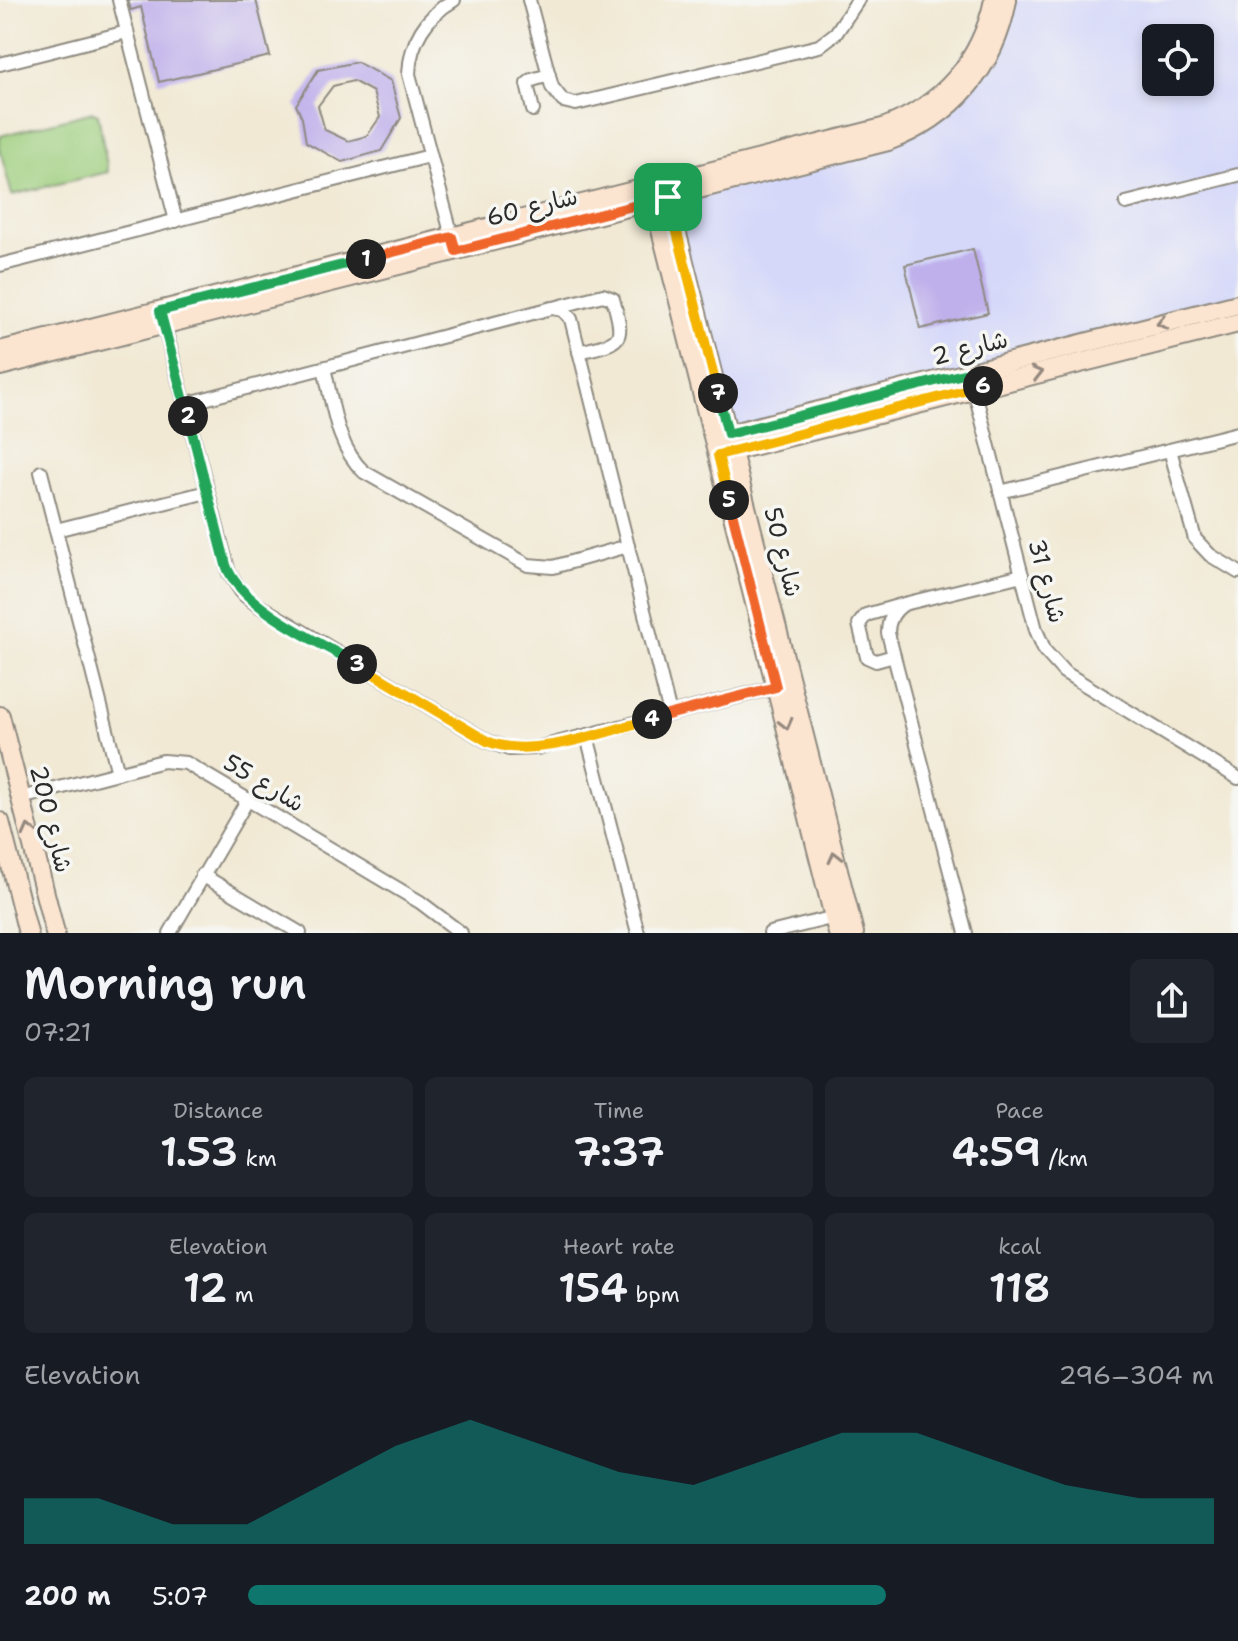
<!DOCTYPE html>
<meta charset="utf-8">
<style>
body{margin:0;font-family:"Shantell Sans","Playpen Sans Arabic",sans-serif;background:#20242c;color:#f1f3f6;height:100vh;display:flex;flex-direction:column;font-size:30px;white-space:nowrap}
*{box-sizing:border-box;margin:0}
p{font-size:26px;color:#9ea1a6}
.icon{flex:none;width:44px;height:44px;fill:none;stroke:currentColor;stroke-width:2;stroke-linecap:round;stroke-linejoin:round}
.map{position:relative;height:933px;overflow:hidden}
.panel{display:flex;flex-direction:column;background:#171b24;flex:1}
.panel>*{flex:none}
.controls{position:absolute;left:1142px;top:24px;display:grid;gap:16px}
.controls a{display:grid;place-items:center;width:72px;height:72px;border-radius:12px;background:#171b24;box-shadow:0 4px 12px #0003;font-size:40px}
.pin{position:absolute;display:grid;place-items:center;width:68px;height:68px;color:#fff;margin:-34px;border-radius:16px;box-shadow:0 4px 12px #0006}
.km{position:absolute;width:40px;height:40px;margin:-20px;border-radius:50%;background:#222;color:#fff;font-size:22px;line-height:40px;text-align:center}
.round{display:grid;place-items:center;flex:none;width:84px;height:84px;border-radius:12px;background:#20242c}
.headline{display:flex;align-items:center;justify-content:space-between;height:136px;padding:0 24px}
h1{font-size:44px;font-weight:600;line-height:60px}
.figures{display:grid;grid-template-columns:repeat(3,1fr);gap:12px;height:136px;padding:8px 24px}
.figures div{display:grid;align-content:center;border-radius:12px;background:#20242c;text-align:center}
.figures b{font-size:40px;font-weight:600}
.figures small{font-size:22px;font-weight:400}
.figures p{font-size:22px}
.chart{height:224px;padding:16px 24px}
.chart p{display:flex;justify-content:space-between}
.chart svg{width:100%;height:144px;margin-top:8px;fill:#0f766e;opacity:.7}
ul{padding:0 24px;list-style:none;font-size:26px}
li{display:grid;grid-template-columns:128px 96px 1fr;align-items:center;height:60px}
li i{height:20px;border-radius:10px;background:#0f766e}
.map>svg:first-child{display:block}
.built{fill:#d5d8f9;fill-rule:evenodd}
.green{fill:#9ccd7c;stroke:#647c54;stroke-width:2}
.building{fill:#bfb0eb;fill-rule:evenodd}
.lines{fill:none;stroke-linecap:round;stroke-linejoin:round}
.street-casing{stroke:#8e8a80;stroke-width:16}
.secondary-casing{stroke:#8e8a80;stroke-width:22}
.street{stroke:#fff;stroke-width:12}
.secondary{stroke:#fce5d0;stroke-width:18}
.oneway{stroke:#94887e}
.split-1-casing{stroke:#fff;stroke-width:16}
.split-2-casing{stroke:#fff;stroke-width:16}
.split-3-casing{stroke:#fff;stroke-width:16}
.split-4-casing{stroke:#fff;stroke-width:16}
.split-5-casing{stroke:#fff;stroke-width:16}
.split-6-casing{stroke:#fff;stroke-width:16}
.split-7-casing{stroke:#fff;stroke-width:16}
.split-8-casing{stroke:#fff;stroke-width:16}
.split-1{stroke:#f0652b;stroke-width:10}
.split-2{stroke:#22a559;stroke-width:10}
.split-3{stroke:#22a559;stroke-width:10}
.split-4{stroke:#f5b400;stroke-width:10}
.split-5{stroke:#f0652b;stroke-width:10}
.split-6{stroke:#f5b400;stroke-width:10}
.split-7{stroke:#22a559;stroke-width:10}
.split-8{stroke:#f5b400;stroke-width:10}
.labels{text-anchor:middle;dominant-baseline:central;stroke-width:7;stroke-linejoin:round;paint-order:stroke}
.street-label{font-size:24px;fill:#2b2b2b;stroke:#f6f6f2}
</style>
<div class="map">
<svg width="1238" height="933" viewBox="0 0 1238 933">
<rect width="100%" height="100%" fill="#f6f6f2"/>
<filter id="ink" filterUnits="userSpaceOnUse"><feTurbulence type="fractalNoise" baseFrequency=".0125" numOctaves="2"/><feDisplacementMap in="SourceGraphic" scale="16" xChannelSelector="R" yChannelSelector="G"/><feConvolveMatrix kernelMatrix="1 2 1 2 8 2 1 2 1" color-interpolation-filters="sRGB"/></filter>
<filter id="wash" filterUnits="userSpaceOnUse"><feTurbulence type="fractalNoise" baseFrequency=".006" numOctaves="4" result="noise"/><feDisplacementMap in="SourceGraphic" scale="32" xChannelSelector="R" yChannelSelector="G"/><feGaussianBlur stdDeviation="1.8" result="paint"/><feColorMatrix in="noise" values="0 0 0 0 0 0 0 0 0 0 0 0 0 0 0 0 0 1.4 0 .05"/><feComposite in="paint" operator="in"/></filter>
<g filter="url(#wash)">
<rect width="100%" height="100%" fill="#f1e9d4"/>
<path class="built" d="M1000,0H1238V313L723,444L660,193L925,115ZM1156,38H1200V82H1156Z"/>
<path class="green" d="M93,112L98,114L108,172L12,195L0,150V136Z"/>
<g id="blocks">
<g class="building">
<path d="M128,0H256L270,56L159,82L141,7L131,10Z"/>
<path d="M357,62L391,81L401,118L381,151L342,162L306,142L302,118L296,105L318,70ZM353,81L373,92L380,117L367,136L348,141L325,130L318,106L333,86Z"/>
<path d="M973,249L988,313L920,329L905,265Z"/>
</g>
</g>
</g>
<g filter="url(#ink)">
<use href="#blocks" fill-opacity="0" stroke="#8e8a80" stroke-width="2"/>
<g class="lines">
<g class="street-casing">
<g id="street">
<path d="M119,0L176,221"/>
<path d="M529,0L552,87L563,101L576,104L819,46L836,33L858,0"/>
<path d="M0,64L127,32"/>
<path d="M533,110L527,84L532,80L549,75"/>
<path d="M1126,203L1238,175"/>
<path d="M454,244L409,74C410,42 426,16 454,0"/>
<path d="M0,265L430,156"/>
<path d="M554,308L603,295L613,299C625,343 623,341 579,352"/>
<path d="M162,317L229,573L243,594L256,604L487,741L509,749L537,748L780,686"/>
<path d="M324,368C333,404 336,446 364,472L528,565L553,567L628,546"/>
<path d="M974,389L1036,630L1045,651L1064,672L1238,778"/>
<path d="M185,404L552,308L563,310L571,319L670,714"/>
<path d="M1170,450L1195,539L1210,555L1238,572"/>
<path d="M41,472L118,773"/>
<path d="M1000,492L1238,433"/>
<path d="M56,530L207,492"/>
<path d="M894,656L876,661L867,657L859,624L866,615L901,605"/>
<path d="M587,736L638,933"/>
<path d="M21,798L163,761L186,763L420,902L461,933"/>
<path d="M202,875L300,933"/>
<path d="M170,933L248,799"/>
<path d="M770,933L839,916"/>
<path d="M966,933L888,633C888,620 893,611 904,604L1022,575"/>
</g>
</g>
<g class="secondary-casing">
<g id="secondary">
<path d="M665,187L854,933"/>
<path d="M651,190L838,933"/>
<path d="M0,351L883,128C942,106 981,62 994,0"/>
<path d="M0,366L888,141C952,117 995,68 1007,0"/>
<path d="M717,437L1238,304"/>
<path d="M720,454L1238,323"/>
<path d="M0,716L55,933"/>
<path d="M0,822L28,933"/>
</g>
</g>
<use href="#street" class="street"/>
<use href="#secondary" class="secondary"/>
</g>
<defs><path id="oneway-chevron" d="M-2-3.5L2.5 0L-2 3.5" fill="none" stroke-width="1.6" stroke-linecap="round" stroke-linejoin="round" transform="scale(2)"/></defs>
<g class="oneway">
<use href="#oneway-chevron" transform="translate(1162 323) rotate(166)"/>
<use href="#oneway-chevron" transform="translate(1037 373) rotate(-14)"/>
<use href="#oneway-chevron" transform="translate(786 724) rotate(76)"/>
<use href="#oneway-chevron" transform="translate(29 830) rotate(-104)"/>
<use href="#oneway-chevron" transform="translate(835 857) rotate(-104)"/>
</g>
</g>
<g class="lines" filter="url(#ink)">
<g class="split-1-casing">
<path id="split-1" d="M366,259L452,237L456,251L668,197"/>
</g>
<g class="split-2-casing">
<path id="split-2" d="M188,416L160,311L366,259"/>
</g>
<g class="split-3-casing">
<path id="split-3" d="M188,416L226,565C240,607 319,642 357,664"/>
</g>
<g class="split-4-casing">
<path id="split-4" d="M357,664L487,741C531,761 605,731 652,719"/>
</g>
<g class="split-5-casing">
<path id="split-5" d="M652,719L776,687L729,500"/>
</g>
<g class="split-6-casing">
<path id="split-6" d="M729,500L718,455L983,386"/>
</g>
<g class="split-7-casing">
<path id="split-7" d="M718,393L728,434L979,370L986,378L983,386"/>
</g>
<g class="split-8-casing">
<path id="split-8" d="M668,197L718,393"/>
</g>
<use href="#split-1" class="split-1"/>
<use href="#split-2" class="split-2"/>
<use href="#split-3" class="split-3"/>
<use href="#split-4" class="split-4"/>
<use href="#split-5" class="split-5"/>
<use href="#split-6" class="split-6"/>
<use href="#split-7" class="split-7"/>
<use href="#split-8" class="split-8"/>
</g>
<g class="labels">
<g class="street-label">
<text transform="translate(532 207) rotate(-14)">شارع 60</text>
<text transform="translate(970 348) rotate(-14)">شارع 2</text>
<text transform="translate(783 552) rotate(76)">شارع 50</text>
<text transform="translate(1047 581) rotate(75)">شارع 31</text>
<text transform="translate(264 783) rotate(31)">شارع 55</text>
<text transform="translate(51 819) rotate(76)">شارع 200</text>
</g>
</g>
</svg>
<div class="controls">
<a><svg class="icon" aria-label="locate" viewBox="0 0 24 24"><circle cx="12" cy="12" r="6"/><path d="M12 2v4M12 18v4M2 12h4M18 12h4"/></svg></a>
</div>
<div class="pin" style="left:668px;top:197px;background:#1e9e55"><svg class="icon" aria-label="arrive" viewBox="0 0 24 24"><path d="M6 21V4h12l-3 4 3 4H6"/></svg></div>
<b class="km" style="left:366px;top:259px">1</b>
<b class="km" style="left:188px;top:416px">2</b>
<b class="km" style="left:357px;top:664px">3</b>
<b class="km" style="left:652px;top:719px">4</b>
<b class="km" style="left:729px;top:500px">5</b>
<b class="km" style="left:983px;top:386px">6</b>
<b class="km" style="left:718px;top:393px">7</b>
</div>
<section class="panel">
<div class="headline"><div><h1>Morning run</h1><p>07:21</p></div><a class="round"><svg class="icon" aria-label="share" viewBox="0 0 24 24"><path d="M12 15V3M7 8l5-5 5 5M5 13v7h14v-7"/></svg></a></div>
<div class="figures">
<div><p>Distance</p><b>1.53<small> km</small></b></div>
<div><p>Time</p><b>7:37</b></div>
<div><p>Pace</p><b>4:59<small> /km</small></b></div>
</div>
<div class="figures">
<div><p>Elevation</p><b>12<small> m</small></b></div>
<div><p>Heart rate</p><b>154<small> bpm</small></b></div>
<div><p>kcal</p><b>118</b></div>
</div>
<div class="chart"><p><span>Elevation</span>296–304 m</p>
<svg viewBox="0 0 160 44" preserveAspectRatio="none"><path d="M0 44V30L10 30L20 38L30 38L40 26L50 14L60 6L70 14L80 22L90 26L100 18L110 10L120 10L130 18L140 26L150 30L160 30V44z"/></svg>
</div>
<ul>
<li><b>200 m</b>5:07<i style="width:66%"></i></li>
</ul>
</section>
